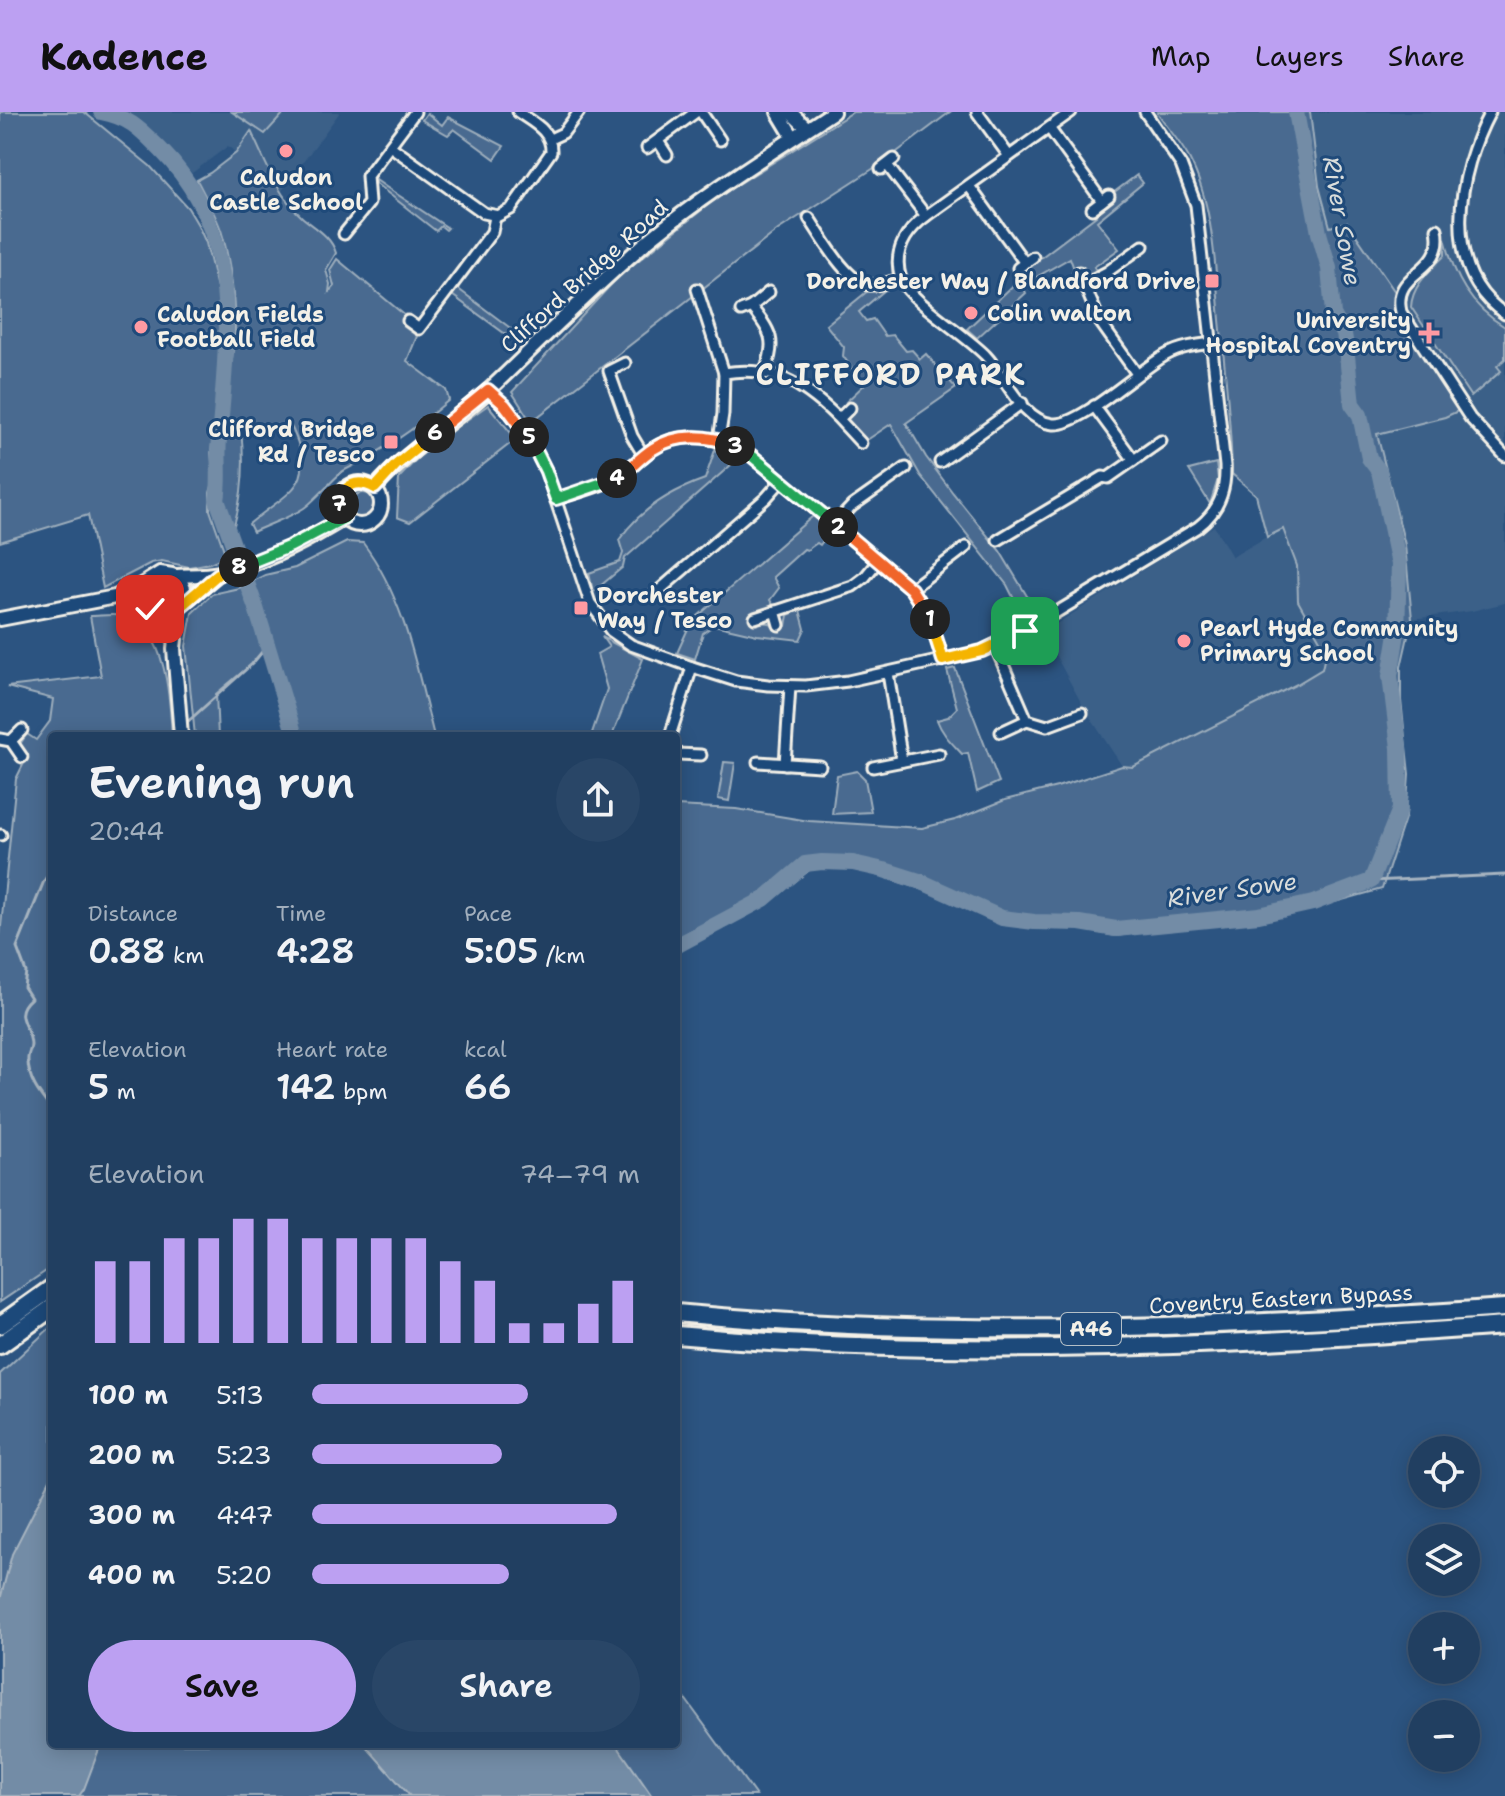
<!DOCTYPE html>
<meta charset="utf-8">
<style>
body{margin:0;font-family:"Shantell Sans",sans-serif;background:#294667;color:#f1f3f6;height:100vh;display:flex;flex-direction:column;font-size:30px;white-space:nowrap}
*{box-sizing:border-box;margin:0}
p{font-size:26px;color:#a2afbd}
.icon{flex:none;width:44px;height:44px;fill:none;stroke:currentColor;stroke-width:2;stroke-linecap:round;stroke-linejoin:round}
.map{position:relative;flex:1;overflow:hidden}
.panel{position:absolute;left:48px;top:620px;width:632px;height:1016px;display:flex;flex-direction:column;background:#213f61;border-radius:8px;box-shadow:0 4px 20px #0003,0 0 0 2px #3e5876}
.panel>*{flex:none}
.tools{position:absolute;left:1408px;top:1324px;display:grid;gap:16px}
.tools a{display:grid;place-items:center;width:72px;height:72px;border-radius:50%;background:#213f61;box-shadow:0 4px 20px #0003,0 0 0 2px #3e5876;font-size:40px}
.pin{position:absolute;display:grid;place-items:center;width:68px;height:68px;color:#fff;margin:-34px;border-radius:16px;box-shadow:0 4px 12px #0006}
.km{position:absolute;width:40px;height:40px;margin:-20px;border-radius:50%;background:#222;color:#fff;font-size:22px;line-height:40px;text-align:center}
.round{display:grid;place-items:center;flex:none;width:84px;height:84px;border-radius:42px;background:#294667}
.overview{display:flex;align-items:center;justify-content:space-between;height:136px;padding:0 40px}
h1{font-size:44px;font-weight:600;line-height:60px}
.stats{display:grid;grid-template-columns:repeat(3,1fr);gap:12px;height:136px;padding:8px 40px}
.stats div{display:grid;align-content:center}
.stats b{font-size:34px;font-weight:600}
.stats small{font-size:22px;font-weight:400}
.stats p{font-size:22px}
.chart{height:224px;padding:16px 40px}
.chart p{display:flex;justify-content:space-between}
.chart svg{width:100%;height:144px;margin-top:8px;stroke:#bca0f2;stroke-width:6}
.button{display:flex;gap:16px;margin-top:auto;padding:16px 40px}
.button a{flex:1;height:92px;border-radius:48px;background:#bca0f2;color:#111;font-size:32px;font-weight:600;line-height:92px;text-align:center}
.button a+a{background:#294667;color:#f1f3f6}
ul{padding:0 40px;list-style:none;font-size:26px}
li{display:grid;grid-template-columns:128px 96px 1fr;align-items:center;height:60px}
li i{height:20px;border-radius:10px;background:#bca0f2}
header{display:flex;align-items:center;gap:48px;box-sizing:border-box;height:112px;padding:0 40px;background:#bca0f2;color:#111}
header strong{font-size:38px}
nav{display:flex;gap:44px;margin-inline-start:auto;font-size:28px}
.map>svg:first-child{display:block}
.built{fill:#3b6088}
.green{fill:#496b90;stroke:#9eaebc;stroke-width:2}
.water{fill:#738ca6;stroke:#a7b4c0;stroke-width:2}
.lines{fill:none;stroke-linecap:round;stroke-linejoin:round}
.stream{stroke:#a7b4c0;stroke-width:3}
.river{stroke:#738ca6;stroke-width:16}
.street-casing{stroke:#f4f1e8;stroke-width:15}
.secondary-casing{stroke:#f4f1e8;stroke-width:18}
.highway-casing{stroke:#f4f1e8;stroke-width:22}
.street{stroke:#1f4a7a;stroke-width:9}
.secondary{stroke:#1f4a7a;stroke-width:12}
.highway{stroke:#1f4a7a;stroke-width:16}
.split-1-casing{stroke:#fff;stroke-width:16}
.split-2-casing{stroke:#fff;stroke-width:16}
.split-3-casing{stroke:#fff;stroke-width:16}
.split-4-casing{stroke:#fff;stroke-width:16}
.split-5-casing{stroke:#fff;stroke-width:16}
.split-6-casing{stroke:#fff;stroke-width:16}
.split-7-casing{stroke:#fff;stroke-width:16}
.split-8-casing{stroke:#fff;stroke-width:16}
.split-9-casing{stroke:#fff;stroke-width:16}
.split-1{stroke:#f5b400;stroke-width:10}
.split-2{stroke:#f0652b;stroke-width:10}
.split-3{stroke:#22a559;stroke-width:10}
.split-4{stroke:#f0652b;stroke-width:10}
.split-5{stroke:#22a559;stroke-width:10}
.split-6{stroke:#f0652b;stroke-width:10}
.split-7{stroke:#f5b400;stroke-width:10}
.split-8{stroke:#22a559;stroke-width:10}
.split-9{stroke:#f5b400;stroke-width:10}
.poi-dot{fill:#ff9aa2;stroke:#1f4a7a;stroke-width:3}
.labels{text-anchor:middle;dominant-baseline:central;stroke-width:6;stroke-linejoin:round;paint-order:stroke}
.shield{fill:#1f4a7a;stroke:#b4bfc7;stroke-width:2}
.shield-label{font-size:20px;font-weight:bold;fill:#f4f1e8}
.poi-label{font-size:22px;font-weight:bold;fill:#f4f1e8;stroke:#1f4a7a;text-anchor:start}
.street-label{font-size:22px;fill:#f4f1e8;stroke:#1f4a7a}
.water-label{font-size:24px;font-style:italic;fill:#dadddb;stroke:#1f4a7a}
.district-label{font-size:30px;font-weight:bold;letter-spacing:2px;fill:#f4f1e8;stroke:#1f4a7a}
</style>
<header>
<strong>Kadence</strong>
<nav><a>Map</a><a>Layers</a><a>Share</a></nav>
</header>
<div class="map">
<svg width="1505" height="1684" viewBox="0 0 1505 1684">
<rect width="100%" height="100%" fill="#2c5481"/>
<filter id="ink" filterUnits="userSpaceOnUse"><feTurbulence type="fractalNoise" baseFrequency=".0125" numOctaves="2"/><feDisplacementMap in="SourceGraphic" scale="16" xChannelSelector="R" yChannelSelector="G"/><feConvolveMatrix kernelMatrix="1 2 1 2 8 2 1 2 1" color-interpolation-filters="sRGB"/></filter>
<g filter="url(#ink)">
<g class="built">
<path d="M122,0H340L281,80L270,59L244,28L236,41L228,34L192,61L141,8Z"/>
<path d="M1310,0H1505V491L1472,499L1412,507L1405,433L1362,265L1319,74Z"/>
<path d="M1214,414L1232,445L1282,416L1297,454L1298,489L1326,539V548L1322,557L1297,572L1133,655L1122,654L1084,596L1043,520Z"/>
</g>
<g class="green">
<path d="M0,0H84L150,54L188,96L198,113L206,131L219,184V260L211,341L214,367L210,381V398L226,444L210,451L189,455L162,449L151,451L103,476L88,403L0,430Z"/>
<path d="M232,0H285L265,22Z"/>
<path d="M853,0H950L885,49L778,118L531,310L512,280L619,164L718,85Z"/>
<path d="M1157,0H1310L1319,74L1330,115L1347,110L1395,180L1394,190L1460,291L1458,299L1445,305L1377,322L1405,433L1412,507L1401,555V588L1409,662L1406,703L1382,777L1295,801L1116,824L1067,815L1004,811L939,783L879,763L837,754L812,756L781,781L676,840V694L736,697L809,709L922,716L955,708L1005,688L1057,675L1122,654L1133,655L1297,572L1322,557L1326,539L1298,489L1297,454L1283,417L1267,425L1256,383L1232,362C1231,310 1225,259 1220,208C1215,155 1214,93 1189,46C1180,30 1167,15 1157,0Z"/>
<path d="M427,1L442,13L448,5L504,34L495,47L454,17L448,23L422,8Z"/>
<path d="M251,19C265,49 277,83 302,105C315,116 331,124 336,141L326,158L330,172L329,180L334,174L330,158L337,147L408,206L403,214L417,224L407,249L446,278L449,288C416,316 383,339 345,358C337,362 316,388 304,396C289,406 269,412 253,420L249,412C291,377 320,374 290,312L241,318C245,351 243,382 234,413C204,392 235,251 235,215C234,184 230,147 221,118C215,101 205,84 197,68L210,61L236,41Z"/>
<path d="M1137,63L1143,71L1097,109L1119,137L1094,155L1098,161L1087,164L1081,155L1074,157L1070,146L1026,171L1027,175L1024,177L1026,181L977,226L967,217L1021,166L1019,162L1096,104L1094,101L1115,84L1113,81Z"/>
<path d="M376,68L386,75L448,116L446,118L441,114L436,119L375,71Z"/>
<path d="M1445,126C1454,165 1470,194 1505,215V247L1497,254L1501,259L1471,285L1411,195C1412,173 1431,158 1445,143Z"/>
<path d="M457,176L517,221L514,224L504,221L452,183Z"/>
<path d="M869,178H885L859,200L866,209L873,207L885,224L893,223L906,239L912,238L920,247L926,242L956,276L906,311L926,345L953,381L1000,439L1039,504L1026,511L1007,473L920,363L891,312L864,330L847,307L853,296L846,290L864,273L843,244L844,235L826,213Z"/>
<path d="M488,293L516,327L410,410L397,405L399,366L427,336Z"/>
<path d="M716,335L740,345L625,446L623,455L593,480L589,461L620,450L623,441L619,428C640,397 671,379 705,367Z"/>
<path d="M1216,351L1218,367L1210,392L1189,358Z"/>
<circle cx="363" cy="394" r="13"/>
<path d="M813,404L831,418L820,433L817,431L807,438L804,437L773,465L779,476L770,488L774,494L753,501L756,510L770,511L775,517L786,514L788,503L800,498L805,517L800,528L757,523L714,513L703,521L695,547L677,541L691,510Z"/>
<path d="M347,430L363,431C405,486 417,558 434,624H295L266,536L252,552L216,582L218,624H195L186,534L192,501L212,482L239,476L265,463L295,456Z"/>
<path d="M90,504C101,504 118,501 128,505C167,519 170,589 172,624H52V1155L0,1190V824L16,667L26,647L20,632L27,622L36,628L50,609L53,587L7,575L101,564Z"/>
<path d="M602,525L643,547L612,624H591L607,577L597,542L609,535Z"/>
<path d="M955,556L999,670L977,680L968,641L962,642C952,631 942,622 937,608L948,605L957,596L947,558Z"/>
<path d="M724,650L735,651L729,689L718,687Z"/>
<path d="M857,659L865,667L871,700L832,702L837,663Z"/>
<path d="M52,1214V1632H676V1574L756,1684H0V1262Z"/>
</g>
<g class="water">
<path d="M52,1364V1632H101L84,1677L79,1684H0V1488L12,1442Z"/>
<path d="M364,1632H616L652,1684H410Z"/>
</g>
<g class="lines">
<g class="stream">
<path d="M184,613L252,552L266,535"/>
<path d="M52,758L44,769L17,836L26,860L24,875L31,886C10,904 31,914 31,933C31,938 28,942 28,946C27,967 40,983 52,998"/>
<path d="M1371,769L1505,763"/>
</g>
<g class="river">
<path d="M101,0C131,6 140,17 161,38C242,119 228,223 219,327C217,347 221,368 217,388L256,496L295,624"/>
<path d="M676,834L764,787L805,752L822,750L853,751L884,758L922,770L1002,806L1034,810L1080,811L1116,817L1259,803L1313,791L1371,769L1400,697L1399,636L1390,564L1397,521L1399,452L1379,359L1369,346L1360,303L1352,292L1346,234L1344,222L1333,202L1329,156L1319,121L1296,0"/>
</g>
<g class="street-casing">
<g id="street">
<path d="M701,0L720,28"/>
<path d="M977,0L1009,44"/>
<path d="M1071,0L926,104C906,119 892,140 901,167C910,189 966,223 986,244C1005,264 1022,309 1053,312C1079,315 1139,258 1166,243C1180,235 1196,233 1213,231"/>
<path d="M1490,0C1458,60 1439,157 1505,202"/>
<path d="M1049,16L1102,89"/>
<path d="M550,27L563,21L579,0"/>
<path d="M658,29L667,43"/>
<path d="M390,34L484,101L498,104L511,97L551,40C552,19 534,11 518,0"/>
<path d="M647,36L696,0"/>
<path d="M887,53L926,104"/>
<path d="M881,57L894,47"/>
<path d="M969,74L1025,151"/>
<path d="M1092,97L1109,84"/>
<path d="M809,106C822,125 846,170 869,173C880,174 891,169 901,167"/>
<path d="M1437,117C1446,163 1391,157 1401,200L1470,306L1505,344"/>
<path d="M344,122L369,91L367,64L415,0"/>
<path d="M1018,156L1033,145"/>
<path d="M1079,160L1100,210L1137,262"/>
<path d="M1084,172L1107,160L1143,134"/>
<path d="M697,177L724,261"/>
<path d="M751,195C771,219 777,229 765,259"/>
<path d="M741,199L751,195L769,180"/>
<path d="M408,209L419,217L492,120L495,105"/>
<path d="M625,251L609,259L632,324L644,344"/>
<path d="M488,278C514,301 531,328 546,359L590,491L611,519L631,533L692,555L736,569L768,573L806,574L848,569L982,539L1042,509L1198,415C1219,399 1226,379 1225,354L1196,93L1181,53L1145,0"/>
<path d="M1094,294L1133,347"/>
<path d="M836,304L861,331"/>
<path d="M719,328L723,302L724,261C772,253 802,271 836,304H842L850,296"/>
<path d="M940,350L1022,291"/>
<path d="M556,387C576,381 598,376 616,366C629,359 638,347 651,338C682,316 722,325 752,344L911,477L929,505L943,548"/>
<path d="M835,412L852,394L906,356"/>
<path d="M998,428L1103,365L1108,366L1161,329"/>
<path d="M911,477L966,435"/>
<path d="M655,482L766,386L781,369"/>
<path d="M775,499L779,513"/>
<path d="M755,506L853,474L865,465L878,449"/>
<path d="M995,534L1027,608L1047,614L1082,601"/>
<path d="M888,561L902,649"/>
<path d="M1001,620L1027,608"/>
<path d="M670,624L692,555"/>
<path d="M0,627L11,629L22,645"/>
<path d="M11,629L22,618"/>
<path d="M676,642L701,643"/>
<path d="M758,650L820,654"/>
<path d="M785,652L790,574"/>
<path d="M873,655L939,642"/>
<path d="M0,723H1"/>
</g>
</g>
<g class="secondary-casing">
<g id="secondary">
<path d="M778,0L793,25"/>
<path d="M790,0L807,16"/>
<circle cx="360" cy="392" r="21"/>
<path d="M375,376C409,337 452,312 490,277C543,227 593,175 649,128C707,80 771,41 833,0"/>
<path d="M175,464C189,463 205,464 219,461C262,453 307,429 344,406"/>
<path d="M116,485L156,502H170L218,462"/>
<path d="M178,498L174,537L181,624"/>
<path d="M0,507L115,485L138,475L160,461L172,463L181,470L185,479L183,490"/>
</g>
</g>
<g class="highway-casing">
<g id="highway">
<path d="M676,1201C952,1228 1229,1215 1505,1196"/>
<path d="M0,1213L52,1176"/>
<path d="M676,1223C952,1248 1230,1234 1505,1214"/>
<path d="M0,1233L52,1196"/>
</g>
</g>
<use href="#street" class="street"/>
<use href="#secondary" class="secondary"/>
<use href="#highway" class="highway"/>
</g>
</g>
<g class="lines" filter="url(#ink)">
<g class="split-1-casing">
<path id="split-1" d="M930,507L943,548L982,539L1025,519"/>
</g>
<g class="split-2-casing">
<path id="split-2" d="M838,415L911,477L930,507"/>
</g>
<g class="split-3-casing">
<path id="split-3" d="M735,334L752,344L838,415"/>
</g>
<g class="split-4-casing">
<path id="split-4" d="M617,366C630,358 640,345 653,337C677,321 709,323 735,334"/>
</g>
<g class="split-5-casing">
<path id="split-5" d="M529,325L546,359L556,387L617,366"/>
</g>
<g class="split-6-casing">
<path id="split-6" d="M435,321L488,278L505,293L529,325"/>
</g>
<g class="split-7-casing">
<path id="split-7" d="M339,392C343,372 358,366 375,376L396,353L435,321"/>
</g>
<g class="split-8-casing">
<path id="split-8" d="M239,455L291,434L344,406L339,392"/>
</g>
<g class="split-9-casing">
<path id="split-9" d="M150,497L159,503L173,501L218,462L239,455"/>
</g>
<use href="#split-1" class="split-1"/>
<use href="#split-2" class="split-2"/>
<use href="#split-3" class="split-3"/>
<use href="#split-4" class="split-4"/>
<use href="#split-5" class="split-5"/>
<use href="#split-6" class="split-6"/>
<use href="#split-7" class="split-7"/>
<use href="#split-8" class="split-8"/>
<use href="#split-9" class="split-9"/>
</g>
<g class="poi-dot">
<circle cx="286" cy="39" r="8"/>
<rect x="1204" y="161" width="16" height="16" rx="4"/>
<circle cx="971" cy="201" r="8"/>
<circle cx="141" cy="215" r="8"/>
<path d="M1425 209h8v8h8v8h-8v8h-8v-8h-8v-8h8z"/>
<rect x="383" y="322" width="16" height="16" rx="4"/>
<rect x="573" y="488" width="16" height="16" rx="4"/>
<circle cx="1184" cy="529" r="8"/>
</g>
<g class="labels">
<rect class="shield" x="1061" y="1201" width="60" height="32" rx="6"/>
<g class="shield-label">
<text x="1091" y="1217">A46</text>
</g>
<g class="poi-label">
<text x="286" y="65" text-anchor="middle">Caludon<tspan x="286" dy="25">Castle School</tspan></text>
<text x="1196" y="169" text-anchor="end">Dorchester Way / Blandford Drive</text>
<text x="987" y="201">Colin walton</text>
<text x="157" y="202">Caludon Fields<tspan x="157" dy="25">Football Field</tspan></text>
<text x="1411" y="208" text-anchor="end">University<tspan x="1411" dy="25">Hospital Coventry</tspan></text>
<text x="375" y="317" text-anchor="end">Clifford Bridge<tspan x="375" dy="25">Rd / Tesco</tspan></text>
<text x="597" y="483">Dorchester<tspan x="597" dy="25">Way / Tesco</tspan></text>
<text x="1200" y="516">Pearl Hyde Community<tspan x="1200" dy="25">Primary School</tspan></text>
</g>
<g class="street-label">
<text transform="translate(584 164) rotate(-42)">Clifford Bridge Road</text>
<text transform="translate(1281 1187) rotate(-3)">Coventry Eastern Bypass</text>
</g>
<g class="water-label">
<text transform="translate(1342 109) rotate(80)">River Sowe</text>
<text transform="translate(1232 778) rotate(-8)">River Sowe</text>
</g>
<g class="district-label">
<text x="891" y="262">CLIFFORD PARK</text>
</g>
</g>
</svg>
<div class="tools">
<a><svg class="icon" aria-label="locate" viewBox="0 0 24 24"><circle cx="12" cy="12" r="6"/><path d="M12 2v4M12 18v4M2 12h4M18 12h4"/></svg></a>
<a><svg class="icon" aria-label="layers" viewBox="0 0 24 24"><path d="M12 4l9 5-9 5-9-5zM3 14l9 5 9-5"/></svg></a>
<a>+</a>
<a>−</a>
</div>
<div class="pin" style="left:1025px;top:519px;background:#1e9e55"><svg class="icon" aria-label="arrive" viewBox="0 0 24 24"><path d="M6 21V4h12l-3 4 3 4H6"/></svg></div>
<div class="pin" style="left:150px;top:497px;background:#d93025"><svg class="icon" aria-label="check" viewBox="0 0 24 24"><path d="M5 12l5 5 9-10"/></svg></div>
<b class="km" style="left:930px;top:507px">1</b>
<b class="km" style="left:838px;top:415px">2</b>
<b class="km" style="left:735px;top:334px">3</b>
<b class="km" style="left:617px;top:366px">4</b>
<b class="km" style="left:529px;top:325px">5</b>
<b class="km" style="left:435px;top:321px">6</b>
<b class="km" style="left:339px;top:392px">7</b>
<b class="km" style="left:239px;top:455px">8</b>
<section class="panel">
<div class="overview"><div><h1>Evening run</h1><p>20:44</p></div><a class="round"><svg class="icon" aria-label="share" viewBox="0 0 24 24"><path d="M12 15V3M7 8l5-5 5 5M5 13v7h14v-7"/></svg></a></div>
<div class="stats">
<div><p>Distance</p><b>0.88<small> km</small></b></div>
<div><p>Time</p><b>4:28</b></div>
<div><p>Pace</p><b>5:05<small> /km</small></b></div>
</div>
<div class="stats">
<div><p>Elevation</p><b>5<small> m</small></b></div>
<div><p>Heart rate</p><b>142<small> bpm</small></b></div>
<div><p>kcal</p><b>66</b></div>
</div>
<div class="chart"><p><span>Elevation</span>74–79 m</p>
<svg viewBox="0 0 160 44" preserveAspectRatio="none"><path d="M5 44V19M15 44V19M25 44V12M35 44V12M45 44V6M55 44V6M65 44V12M75 44V12M85 44V12M95 44V12M105 44V19M115 44V25M125 44V38M135 44V38M145 44V32M155 44V25"/></svg>
</div>
<ul>
<li><b>100 m</b>5:13<i style="width:66%"></i></li>
<li><b>200 m</b>5:23<i style="width:58%"></i></li>
<li><b>300 m</b>4:47<i style="width:93%"></i></li>
<li><b>400 m</b>5:20<i style="width:60%"></i></li>
</ul>
<div class="button"><a>Save</a><a>Share</a></div>
</section>
</div>
